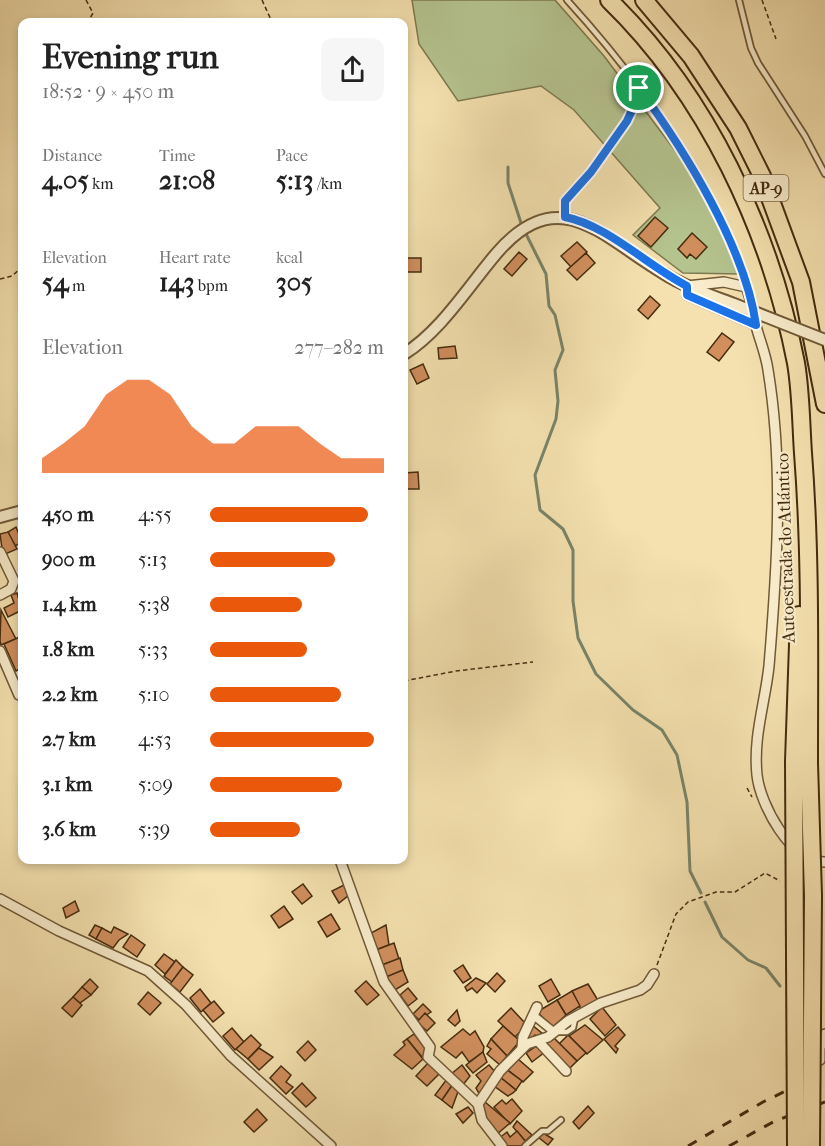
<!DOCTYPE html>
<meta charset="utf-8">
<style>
body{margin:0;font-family:"IM FELL French Canon",serif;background:#f6f6f6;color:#222;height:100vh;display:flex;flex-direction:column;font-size:22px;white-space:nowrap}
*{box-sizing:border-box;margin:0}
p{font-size:20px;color:#767676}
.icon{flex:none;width:33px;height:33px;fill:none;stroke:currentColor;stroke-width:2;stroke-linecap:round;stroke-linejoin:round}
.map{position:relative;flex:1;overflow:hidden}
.details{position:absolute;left:18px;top:18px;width:390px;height:846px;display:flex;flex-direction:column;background:#fff;border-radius:12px;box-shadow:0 3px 9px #0003}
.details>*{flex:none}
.pin{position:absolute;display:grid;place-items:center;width:51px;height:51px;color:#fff;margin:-26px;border:3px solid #fff;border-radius:50%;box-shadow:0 2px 6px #0007}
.round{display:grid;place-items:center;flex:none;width:63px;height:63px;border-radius:12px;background:#f6f6f6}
.headline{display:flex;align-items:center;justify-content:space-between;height:102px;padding:0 24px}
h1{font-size:33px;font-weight:800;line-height:45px}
.metrics{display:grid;grid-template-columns:repeat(3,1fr);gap:9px;height:102px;padding:6px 24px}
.metrics div{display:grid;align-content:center}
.metrics b{font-size:26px;font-weight:800}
.metrics small{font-size:16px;font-weight:400}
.metrics p{font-size:16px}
.chart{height:168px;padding:12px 24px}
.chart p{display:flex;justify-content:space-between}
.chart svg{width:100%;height:108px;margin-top:6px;fill:#ea580c;opacity:.7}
ul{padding:0 24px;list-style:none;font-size:20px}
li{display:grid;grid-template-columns:96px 72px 1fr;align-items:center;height:45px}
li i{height:15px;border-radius:8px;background:#ea580c}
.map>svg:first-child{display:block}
.green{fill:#b5c48f;stroke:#7d7850;stroke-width:1.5}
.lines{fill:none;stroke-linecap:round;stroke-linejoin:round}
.stream{stroke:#7a8469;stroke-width:3}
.building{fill:#d18f5e;stroke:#452c10;stroke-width:1.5}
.service-casing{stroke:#715938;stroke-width:8}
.pedestrian-casing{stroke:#715938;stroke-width:10}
.minor-casing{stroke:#715938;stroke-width:12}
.tertiary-casing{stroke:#715938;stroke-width:14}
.motorway-casing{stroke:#452c10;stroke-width:20}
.path{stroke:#452c10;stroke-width:1.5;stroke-dasharray:4.5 3;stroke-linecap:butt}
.service{stroke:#f8eccb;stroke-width:4.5}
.pedestrian{stroke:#f8eccb;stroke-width:7}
.minor{stroke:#f8eccb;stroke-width:9}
.tertiary{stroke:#f8eccb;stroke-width:10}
.motorway{stroke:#f4e1af;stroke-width:16}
.rail{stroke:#452c10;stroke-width:3;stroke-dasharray:10 10;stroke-linecap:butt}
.tertiary-bridge-casing{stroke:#715938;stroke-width:14;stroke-linecap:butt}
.motorway-bridge-casing{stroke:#452c10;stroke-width:20;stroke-linecap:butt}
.tertiary-bridge{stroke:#f8eccb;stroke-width:10}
.motorway-bridge{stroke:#f4e1af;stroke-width:16}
.route-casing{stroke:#fff;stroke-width:12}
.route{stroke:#1a73e8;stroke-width:8}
.labels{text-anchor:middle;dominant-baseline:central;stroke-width:4.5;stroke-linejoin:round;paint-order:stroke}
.shield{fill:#f8eccb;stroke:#7b6648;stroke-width:1.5}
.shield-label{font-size:16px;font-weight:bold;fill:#452c10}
.street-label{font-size:18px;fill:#452c10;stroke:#f8eccb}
</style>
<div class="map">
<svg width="825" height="1146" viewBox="0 0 825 1146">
<rect width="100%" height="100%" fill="#f4e1af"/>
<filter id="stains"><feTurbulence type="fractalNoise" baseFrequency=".00333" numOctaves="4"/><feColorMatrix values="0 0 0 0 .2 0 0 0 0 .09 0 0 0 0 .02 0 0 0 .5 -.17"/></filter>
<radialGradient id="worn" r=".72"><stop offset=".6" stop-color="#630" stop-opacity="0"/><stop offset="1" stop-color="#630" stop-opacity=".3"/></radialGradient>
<path class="green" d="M412,0H555L604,56L698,181L741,274L683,273L633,235L660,208L574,110L541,86L458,101L419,44Z"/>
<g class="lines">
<g class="stream">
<path d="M508,167V183L522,226"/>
<path d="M525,232L546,274L549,306L555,315L563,350L555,370L558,401L556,419L535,475L540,510L563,529L573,550V601L578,638L596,674L633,710L662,730L677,755L687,802L690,871L701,893"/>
<path d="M705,902L722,937L748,960L766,968L780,986"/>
</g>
</g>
<g class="building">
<path d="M655,217L668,228L651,247L638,236Z"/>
<path d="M692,233L707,247L696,259L690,254L687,258L678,249Z"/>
<path d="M577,242L587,252L571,267L561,256Z"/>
<path d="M519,252L527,259L512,276L504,269Z"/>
<path d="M586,253L595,263L577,280L567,270Z"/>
<rect x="404" y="258" width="17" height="14"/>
<path d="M650,296L660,305L648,319L638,310Z"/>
<path d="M722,333L734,342L719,361L707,352Z"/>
<path d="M455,346L457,358L439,359L438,348Z"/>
<path d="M423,364L429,378L417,384L410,370Z"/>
<path d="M418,472L419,489H404V473Z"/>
<path d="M16,527L22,542L15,546L8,532Z"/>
<path d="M8,532L17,549L3,555L0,534Z"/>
<path d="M17,593L22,610L8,617L4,608L14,603L11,595Z"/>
<path d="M1,610L16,639L1,645L0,641Z"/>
<path d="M22,636V668L16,671L4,644Z"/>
<path d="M303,884L312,896L302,904L292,892Z"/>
<path d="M344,885L349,895L339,903L332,891Z"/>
<path d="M75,901L79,911L66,918L63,908Z"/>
<path d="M284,906L293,919L279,928L271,916Z"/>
<path d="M331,914L340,929L327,937L318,922Z"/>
<path d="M95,925L102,928L96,939L89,935Z"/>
<path d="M386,925L389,945L376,950L371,933Z"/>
<path d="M114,927L128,934L119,940L113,948L96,939L102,928L111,933Z"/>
<path d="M131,935L145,945L137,957L123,947Z"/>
<path d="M394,943L399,959L382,965L376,950Z"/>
<path d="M164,954L175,962L165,974L155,965Z"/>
<path d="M400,958L403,970L387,977L382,965Z"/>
<path d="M176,960L183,967L172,982L164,976Z"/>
<path d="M463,965L471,978L463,983L454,971Z"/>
<path d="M183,967L193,975L180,992L170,984Z"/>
<path d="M403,970L408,982L395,990L386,977Z"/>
<path d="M497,973L505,981L495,992L487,984Z"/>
<path d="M476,978L486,983L477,993L472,988L467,991L465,987Z"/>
<path d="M90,979L98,987L91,995L82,987Z"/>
<path d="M551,979L560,995L548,1002L539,986Z"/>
<path d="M366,981L379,995L367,1005L355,991Z"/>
<path d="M588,984L599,1002L582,1012L572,991Z"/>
<path d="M82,987L91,995L80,1003L73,997Z"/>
<path d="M408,988L417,999L408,1006L400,995Z"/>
<path d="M200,989L211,1003L201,1012L190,998Z"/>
<path d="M572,991L580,1006L566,1015L557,1000Z"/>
<path d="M148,992L161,1003L150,1015L138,1004Z"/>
<path d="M73,997L82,1005L72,1017L62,1008Z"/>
<path d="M557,1000L566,1015L553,1027L537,1012Z"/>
<path d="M214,1001L224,1013L213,1022L203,1010Z"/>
<path d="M423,1004L431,1012L419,1020L413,1014Z"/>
<path d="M602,1007L616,1025L605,1036L590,1019Z"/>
<path d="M511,1008L524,1022L521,1031L515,1037L498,1021Z"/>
<path d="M457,1010L460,1021L455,1026L448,1020Z"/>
<path d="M425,1013L435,1023L427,1031L417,1022Z"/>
<path d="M531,1024L543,1034L538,1038L535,1035L528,1041L524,1035Z"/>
<path d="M585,1025L603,1040L587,1054L569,1036Z"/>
<path d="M503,1026L520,1041L507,1056L491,1039Z"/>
<path d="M618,1027L625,1035L615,1046L618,1049L616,1053L604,1039Z"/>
<path d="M232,1028L244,1042L235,1050L223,1036Z"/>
<path d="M463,1029L470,1035L475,1031L484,1047L483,1052L469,1062L462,1052L456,1058L441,1047Z"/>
<path d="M414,1034L425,1048L426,1055L422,1057L407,1039Z"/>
<path d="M251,1035L261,1045L248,1059L236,1049Z"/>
<path d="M568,1035L586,1053L577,1061L559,1044Z"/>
<path d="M554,1038L577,1061L568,1070L544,1043Z"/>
<path d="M407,1039L423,1059L412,1069L394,1055L405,1045L403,1042Z"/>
<path d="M491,1039L507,1056L500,1065L487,1054L491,1049L487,1046Z"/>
<path d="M308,1041L316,1050L305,1061L297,1052Z"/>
<path d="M538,1045L545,1052L532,1062L526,1053Z"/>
<path d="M259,1048L273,1057L259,1070L248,1059Z"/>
<path d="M483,1052L487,1062L473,1073L466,1065Z"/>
<path d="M518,1059L533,1072L523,1082L506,1069Z"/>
<path d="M429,1062L440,1073L427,1086L416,1076Z"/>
<path d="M462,1065L470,1076L462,1086L450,1075Z"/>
<path d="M489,1065L496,1073L480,1095L476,1088L481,1081L476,1075Z"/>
<path d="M281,1066L291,1075L286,1082L293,1087L286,1094L270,1078Z"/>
<path d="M506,1069L522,1081L516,1090L500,1077Z"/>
<path d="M500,1077L516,1090L513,1093L508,1096L494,1086Z"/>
<path d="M447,1079L453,1084L442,1100L435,1095Z"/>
<path d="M302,1083L316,1098L306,1107L292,1093Z"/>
<path d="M453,1084L459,1089L452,1108L442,1100Z"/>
<path d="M512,1099L522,1111L510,1124L494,1107L502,1100L506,1104Z"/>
<path d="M485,1102L510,1123L496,1135L486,1121L481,1107Z"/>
<path d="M588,1106L594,1113L579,1129L573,1122Z"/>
<path d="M468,1107L473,1113L463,1123L456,1114Z"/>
<path d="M257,1109L267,1120L254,1132L244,1122Z"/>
<path d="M517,1121L532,1135L525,1141L513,1127Z"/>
<path d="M517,1131L526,1142L521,1146H504L498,1139L507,1132L510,1137Z"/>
<path d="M543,1133L553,1139L548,1145L538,1137Z"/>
</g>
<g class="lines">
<g class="service-casing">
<g id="service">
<path d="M567,0C617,55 664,116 700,181C716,210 729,242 743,272L746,286"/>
<path d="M739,0L751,48L758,63L805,136L825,174"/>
<path d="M554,1032H567L573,1028L575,1019"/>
<path d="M525,1146L542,1131H548L561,1120"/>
</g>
</g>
<g class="pedestrian-casing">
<path id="pedestrian" d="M533,1015L554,1032"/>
</g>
<g class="minor-casing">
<g id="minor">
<path d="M756,325L687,295V286L724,282L746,287C752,300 752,312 756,326C760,341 766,355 768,370C784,467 777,569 769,666C765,703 753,737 757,775C760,804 791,863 825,862"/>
<path d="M0,552L14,581L11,589L0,595"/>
<path d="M0,651L19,695"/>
<path d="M340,860L384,982L430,1047L428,1057L478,1104L482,1120L502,1146"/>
<path d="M0,899L59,931L148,971L186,1005L231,1056L331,1146"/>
<path d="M538,1041L566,1071"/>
<path d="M522,1048L523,1037L537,1007"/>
<path d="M820,1060V1048L825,1034"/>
<path d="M478,1104L500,1071L527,1044L548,1037L568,1021L601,1003L640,990L647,985L654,974"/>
</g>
</g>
<g class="tertiary-casing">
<g id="tertiary">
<path d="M404,354C441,331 468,287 496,254C559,180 602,237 663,273C685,287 710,295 734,304"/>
<path d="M0,517L22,511"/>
</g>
</g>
<g class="motorway-casing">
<g id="motorway">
<path d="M609,0C707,95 770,230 796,363C801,392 801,424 803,453C811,556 809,659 809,763"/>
<path d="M644,0L691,56L738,128L762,176L801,282L825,404"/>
<path d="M794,761L799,615"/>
</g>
</g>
<g class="path">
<path d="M86,0L93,13L88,22"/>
<path d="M262,0L272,22"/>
<path d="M762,0L776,39"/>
<path d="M565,207V201C593,170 622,136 638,97"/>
<path d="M0,279L12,276L22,267"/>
<path d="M404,681L456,671L533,662"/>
<path d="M747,788L752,797"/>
<path d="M657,965L676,914L688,902L716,892H735L765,873L780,881"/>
</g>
<use href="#service" class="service"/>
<use href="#pedestrian" class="pedestrian"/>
<use href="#minor" class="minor"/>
<use href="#tertiary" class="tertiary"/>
<use href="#motorway" class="motorway"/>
<g class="rail">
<path d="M688,1146L763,1102L825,1072"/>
<path d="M729,1146L775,1121L825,1102"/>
</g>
<g class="tertiary-bridge-casing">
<path id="tertiary-bridge" d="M734,304L825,340"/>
</g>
<g class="motorway-bridge-casing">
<g id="motorway-bridge">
<path d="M794,761L796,1146"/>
<path d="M809,763L813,896L811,1146"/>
</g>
</g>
<use href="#tertiary-bridge" class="tertiary-bridge"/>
<use href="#motorway-bridge" class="motorway-bridge"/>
</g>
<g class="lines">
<g class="route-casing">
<path id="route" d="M639,88C685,151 745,247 756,325L687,295V286C648,266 607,225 565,217V201L591,172L627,121L639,95Z"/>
</g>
<use href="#route" class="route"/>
</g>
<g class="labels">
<rect class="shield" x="743.5" y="175" width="45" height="26" rx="4.5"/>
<g class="shield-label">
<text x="766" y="188">AP-9</text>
</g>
<g class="street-label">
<text transform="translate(786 548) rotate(-92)">Autoestrada do Atlántico</text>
</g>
</g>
<rect width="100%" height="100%" filter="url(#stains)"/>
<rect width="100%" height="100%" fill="url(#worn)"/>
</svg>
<div class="pin" style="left:639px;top:88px;background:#1e9e55"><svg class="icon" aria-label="arrive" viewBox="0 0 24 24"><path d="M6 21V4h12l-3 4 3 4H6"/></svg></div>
<section class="details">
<div class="headline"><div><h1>Evening run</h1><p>18:52 · 9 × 450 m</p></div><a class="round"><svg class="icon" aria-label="share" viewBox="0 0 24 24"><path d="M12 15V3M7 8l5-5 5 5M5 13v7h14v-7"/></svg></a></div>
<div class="metrics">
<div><p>Distance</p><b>4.05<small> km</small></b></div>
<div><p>Time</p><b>21:08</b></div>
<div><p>Pace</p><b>5:13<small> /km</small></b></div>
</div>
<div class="metrics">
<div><p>Elevation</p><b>54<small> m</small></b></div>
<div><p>Heart rate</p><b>143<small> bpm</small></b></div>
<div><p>kcal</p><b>305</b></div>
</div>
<div class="chart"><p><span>Elevation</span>277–282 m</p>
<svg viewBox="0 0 160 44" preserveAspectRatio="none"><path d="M0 44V38L10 32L20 25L30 12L40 6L50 6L60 12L70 25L80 32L90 32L100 25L110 25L120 25L130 32L140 38L150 38L160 38V44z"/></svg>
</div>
<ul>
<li><b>450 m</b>4:55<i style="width:91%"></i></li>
<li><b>900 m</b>5:13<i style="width:72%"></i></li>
<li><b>1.4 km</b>5:38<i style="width:53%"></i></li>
<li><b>1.8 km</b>5:33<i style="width:56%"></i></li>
<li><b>2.2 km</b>5:10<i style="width:75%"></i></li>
<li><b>2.7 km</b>4:53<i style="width:94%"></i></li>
<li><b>3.1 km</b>5:09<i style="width:76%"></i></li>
<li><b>3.6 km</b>5:39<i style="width:52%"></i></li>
</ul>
</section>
</div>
